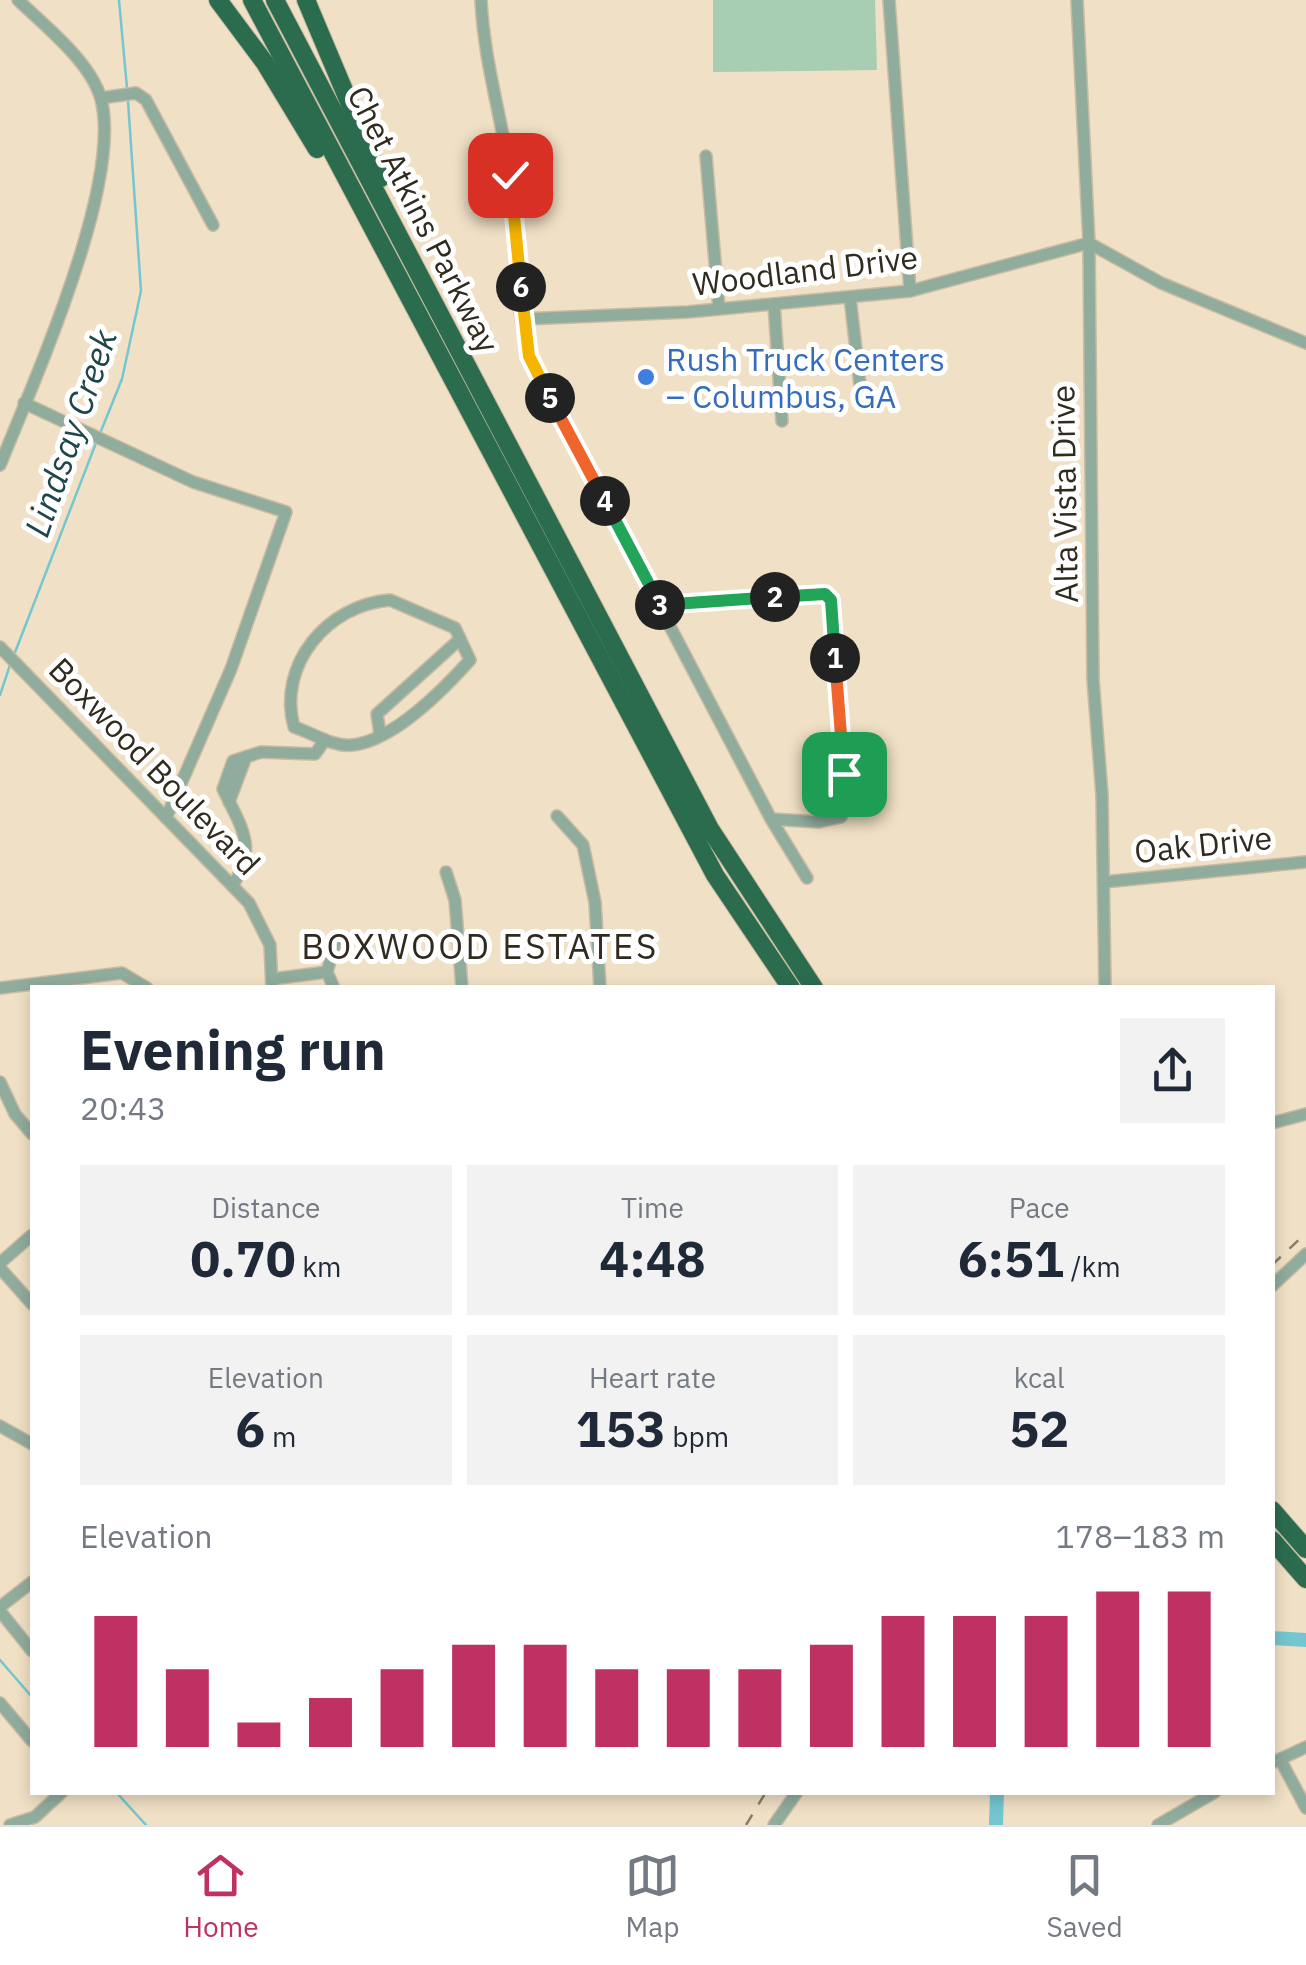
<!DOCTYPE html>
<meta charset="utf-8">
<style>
body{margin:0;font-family:"IBM Plex Sans",sans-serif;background:#f2f2f3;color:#1f2937;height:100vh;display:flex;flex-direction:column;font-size:38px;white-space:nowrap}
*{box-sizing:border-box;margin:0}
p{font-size:32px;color:#747a83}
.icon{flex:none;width:55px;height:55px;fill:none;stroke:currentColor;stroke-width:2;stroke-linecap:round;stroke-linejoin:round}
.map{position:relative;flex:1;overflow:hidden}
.panel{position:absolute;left:30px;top:985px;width:1245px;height:810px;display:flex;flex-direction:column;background:#fff;border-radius:0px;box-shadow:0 5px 15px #0003}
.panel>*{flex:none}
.pin{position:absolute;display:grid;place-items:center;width:85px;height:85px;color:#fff;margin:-42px;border-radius:20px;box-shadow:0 5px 15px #0006}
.km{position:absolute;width:50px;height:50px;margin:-25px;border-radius:50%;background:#222;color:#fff;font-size:28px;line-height:50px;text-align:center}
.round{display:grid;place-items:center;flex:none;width:105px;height:105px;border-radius:0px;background:#f2f2f3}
.overview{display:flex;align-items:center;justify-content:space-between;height:170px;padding:0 50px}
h1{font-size:55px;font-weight:700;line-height:75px}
.stats{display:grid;grid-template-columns:repeat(3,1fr);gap:15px;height:170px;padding:10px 50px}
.stats div{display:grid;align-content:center;border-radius:0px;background:#f2f2f3;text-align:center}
.stats b{font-size:50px;font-weight:700}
.stats small{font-size:28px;font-weight:400}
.stats p{font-size:28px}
.chart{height:280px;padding:20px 50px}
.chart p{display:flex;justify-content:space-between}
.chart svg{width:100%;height:180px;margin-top:10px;stroke:#bf3163;stroke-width:6}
.tabs{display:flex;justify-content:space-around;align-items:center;height:140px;border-top:2px solid #e0e1e3;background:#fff;font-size:28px;color:#747a83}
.tabs a{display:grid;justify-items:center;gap:5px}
.tabs .selected{color:#bf3163}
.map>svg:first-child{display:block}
.green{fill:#a7ceb2}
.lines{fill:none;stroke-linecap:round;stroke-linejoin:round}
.stream{stroke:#74c6d0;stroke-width:2.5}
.river{stroke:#74c6d0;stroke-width:14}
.minor-casing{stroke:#cabca4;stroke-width:14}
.highway-casing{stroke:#cabca4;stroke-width:20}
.minor{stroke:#90ac9d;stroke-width:11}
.highway{stroke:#2b6c4f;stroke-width:18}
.rail{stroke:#887e6b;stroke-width:2.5;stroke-dasharray:12 12;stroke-linecap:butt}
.split-1-casing{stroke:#fff;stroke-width:20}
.split-2-casing{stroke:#fff;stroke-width:20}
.split-3-casing{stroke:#fff;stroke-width:20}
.split-4-casing{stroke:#fff;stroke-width:20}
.split-5-casing{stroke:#fff;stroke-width:20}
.split-6-casing{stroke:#fff;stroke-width:20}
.split-7-casing{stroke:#fff;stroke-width:20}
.split-1{stroke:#f0652b;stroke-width:12}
.split-2{stroke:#22a559;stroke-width:12}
.split-3{stroke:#22a559;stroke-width:12}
.split-4{stroke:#22a559;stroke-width:12}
.split-5{stroke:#f0652b;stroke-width:12}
.split-6{stroke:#f5b400;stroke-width:12}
.split-7{stroke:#f5b400;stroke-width:12}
.shop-dot{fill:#3f7fe0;stroke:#fff;stroke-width:4}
.labels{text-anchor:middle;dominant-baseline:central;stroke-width:10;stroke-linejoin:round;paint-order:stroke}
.street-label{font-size:32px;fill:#302a1f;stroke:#fff}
.shop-label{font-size:32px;fill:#366cbe;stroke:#fff;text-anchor:start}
.water-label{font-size:35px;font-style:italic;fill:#1e454a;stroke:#fff}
.neighbourhood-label{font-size:35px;letter-spacing:2.5px;fill:#302a1f;stroke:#fff}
</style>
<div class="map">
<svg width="1306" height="1825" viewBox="0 0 1306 1825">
<rect width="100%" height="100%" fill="#f0e0c5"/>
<path class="green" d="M713,0H875L877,70L713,72Z"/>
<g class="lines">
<g class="stream">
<path d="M119,0L127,88"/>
<path d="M101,431L122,379L141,291L128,101"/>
<path d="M14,655L96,443"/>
<path d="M0,695L11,662"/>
<path d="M0,1660L32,1697"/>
<path d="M116,1792L146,1825"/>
</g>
<g class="river">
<path d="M1272,1638L1306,1640"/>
<path d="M996,1825L997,1792"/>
</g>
<g class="minor-casing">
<g id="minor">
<path d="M481,0C484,61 501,115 510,175C520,236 510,310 534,367L771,819L819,822L841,817L847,802L831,600L816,593L662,608"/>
<path d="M889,0L910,291"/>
<path d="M1077,0L1089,243L1093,679L1102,795L1105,988"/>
<path d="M101,98L136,93L146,100L213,225"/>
<path d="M706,156L719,309"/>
<path d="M850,297L862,402"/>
<path d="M774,304L782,421"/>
<path d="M523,319L688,312L910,291L1089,243L1161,283L1306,343"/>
<path d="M24,403L193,482L286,512L231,669L166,818"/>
<path d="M0,465C34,381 123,183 101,99C91,62 45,26 18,0"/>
<path d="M390,600L455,628L470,660C444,689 393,741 352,745C332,747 313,733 294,727C277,665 327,605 390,600Z"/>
<path d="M0,647L249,903L270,945L272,988"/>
<path d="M380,734L377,714L460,639"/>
<path d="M229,802L246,757"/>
<path d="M557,816L583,845L595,902L600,988"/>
<path d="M771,819L807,878"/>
<path d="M446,872L455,900L462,988"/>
<path d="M1104,882L1306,862"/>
<path d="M234,883C258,847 240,825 223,789L233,761L261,752L315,754L325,740"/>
<path d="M327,972L337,936"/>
<path d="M327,972L334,988"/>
<path d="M272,979L327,972"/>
<path d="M0,988L122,973L147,988"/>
<path d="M0,1082L15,1114L32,1134"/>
<path d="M1272,1123L1306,1114"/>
<path d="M0,1263L32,1235"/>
<path d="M0,1268L32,1304"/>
<path d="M1272,1286L1306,1254"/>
<path d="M0,1426L32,1444"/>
<path d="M0,1607L32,1582"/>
<path d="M0,1611L32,1651"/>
<path d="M0,1703L32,1741"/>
<path d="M1280,1759L1306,1808"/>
<path d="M1272,1763L1306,1747"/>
<path d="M10,1825L35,1817L62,1792"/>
<path d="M774,1825L797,1792"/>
<path d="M1158,1825L1215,1792"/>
</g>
</g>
<g class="highway-casing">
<g id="highway">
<path d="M218,0L265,63L317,149"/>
<path d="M252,0L715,875L791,988"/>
<path d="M275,0L710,829L814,988"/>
<path d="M306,0L381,178"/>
<path d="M1272,1510L1306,1549"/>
<path d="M1272,1540L1306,1579"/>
</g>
</g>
<use href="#minor" class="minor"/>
<use href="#highway" class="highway"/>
<g class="rail">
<path d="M1272,1265L1306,1233"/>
<path d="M746,1825L766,1792"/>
</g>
</g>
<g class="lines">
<g class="split-1-casing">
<path id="split-1" d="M835,658L844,774"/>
</g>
<g class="split-2-casing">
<path id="split-2" d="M775,597L825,594L831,600L835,658"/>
</g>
<g class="split-3-casing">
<path id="split-3" d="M660,605L775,597"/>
</g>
<g class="split-4-casing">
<path id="split-4" d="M605,501L660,605"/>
</g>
<g class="split-5-casing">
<path id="split-5" d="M550,398L605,501"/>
</g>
<g class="split-6-casing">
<path id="split-6" d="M521,287L529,356L550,398"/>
</g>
<g class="split-7-casing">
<path id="split-7" d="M510,175L521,287"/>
</g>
<use href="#split-1" class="split-1"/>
<use href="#split-2" class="split-2"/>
<use href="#split-3" class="split-3"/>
<use href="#split-4" class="split-4"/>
<use href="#split-5" class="split-5"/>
<use href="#split-6" class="split-6"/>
<use href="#split-7" class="split-7"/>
</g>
<circle class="shop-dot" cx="646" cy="377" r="10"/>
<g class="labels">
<g class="street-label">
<text transform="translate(424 219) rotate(63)">Chet Atkins Parkway</text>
<text transform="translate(805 270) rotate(-7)">Woodland Drive</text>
<text transform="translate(1064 494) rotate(-91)">Alta Vista Drive</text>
<text transform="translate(155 766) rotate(46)">Boxwood Boulevard</text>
<text transform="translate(1203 844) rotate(-6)">Oak Drive</text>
</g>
<g class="shop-label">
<text x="666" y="359">Rush Truck Centers<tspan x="666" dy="37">– Columbus, GA</tspan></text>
</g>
<g class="water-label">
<text transform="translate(70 433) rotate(-71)">Lindsay Creek</text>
</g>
<g class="neighbourhood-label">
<text x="480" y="946">BOXWOOD ESTATES</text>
</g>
</g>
</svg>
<div class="pin" style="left:844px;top:774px;background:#1e9e55"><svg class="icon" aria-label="arrive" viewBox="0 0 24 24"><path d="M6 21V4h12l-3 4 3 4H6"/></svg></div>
<div class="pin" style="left:510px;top:175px;background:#d93025"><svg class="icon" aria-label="check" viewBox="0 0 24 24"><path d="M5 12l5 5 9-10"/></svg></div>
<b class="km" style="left:835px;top:658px">1</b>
<b class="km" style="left:775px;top:597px">2</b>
<b class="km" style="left:660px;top:605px">3</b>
<b class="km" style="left:605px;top:501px">4</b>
<b class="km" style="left:550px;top:398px">5</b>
<b class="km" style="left:521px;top:287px">6</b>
<section class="panel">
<div class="overview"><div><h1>Evening run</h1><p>20:43</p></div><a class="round"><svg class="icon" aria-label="share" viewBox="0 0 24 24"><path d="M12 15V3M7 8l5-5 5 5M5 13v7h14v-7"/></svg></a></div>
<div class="stats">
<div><p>Distance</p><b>0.70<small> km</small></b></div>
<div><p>Time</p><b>4:48</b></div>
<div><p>Pace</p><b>6:51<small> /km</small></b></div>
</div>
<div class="stats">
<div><p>Elevation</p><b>6<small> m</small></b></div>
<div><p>Heart rate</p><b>153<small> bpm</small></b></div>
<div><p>kcal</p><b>52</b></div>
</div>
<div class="chart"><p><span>Elevation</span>178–183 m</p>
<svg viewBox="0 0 160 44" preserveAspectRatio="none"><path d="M5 44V12M15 44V25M25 44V38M35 44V32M45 44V25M55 44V19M65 44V19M75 44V25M85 44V25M95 44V25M105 44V19M115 44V12M125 44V12M135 44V12M145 44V6M155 44V6"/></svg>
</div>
</section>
</div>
<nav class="tabs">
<a class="selected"><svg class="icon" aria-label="home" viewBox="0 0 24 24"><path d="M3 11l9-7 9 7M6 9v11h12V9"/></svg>Home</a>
<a><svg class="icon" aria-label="map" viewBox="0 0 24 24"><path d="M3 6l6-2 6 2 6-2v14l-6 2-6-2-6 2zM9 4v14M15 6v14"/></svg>Map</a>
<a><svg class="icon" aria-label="saved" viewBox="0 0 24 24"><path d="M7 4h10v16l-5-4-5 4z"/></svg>Saved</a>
</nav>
